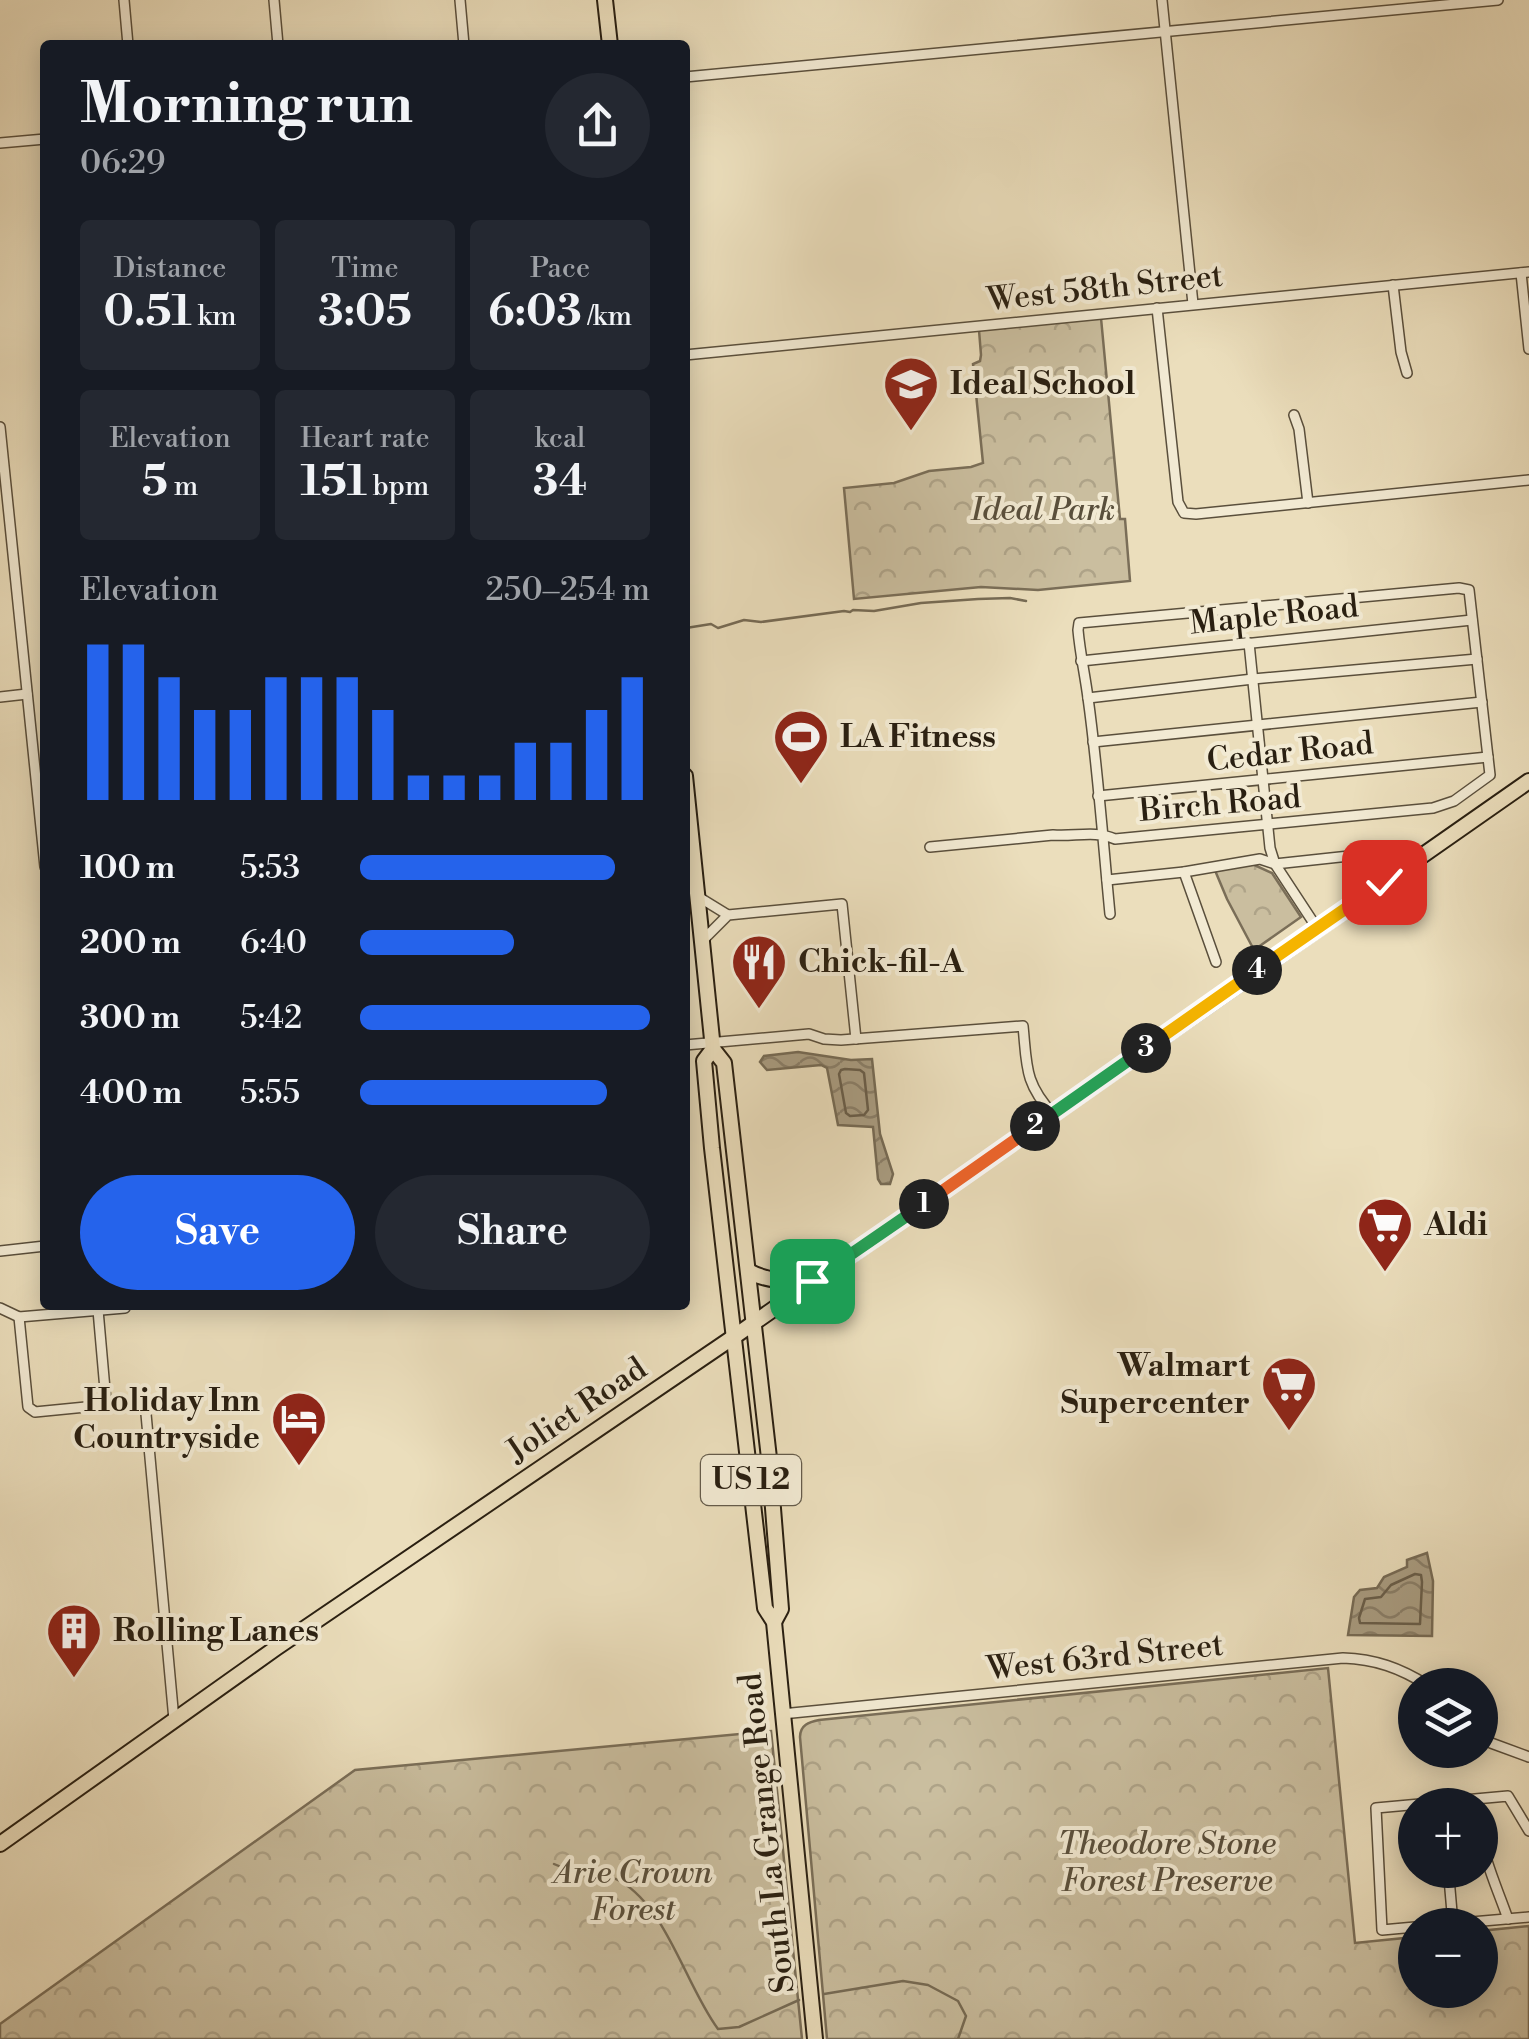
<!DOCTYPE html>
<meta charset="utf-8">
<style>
body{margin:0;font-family:"Libre Bodoni",serif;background:#242831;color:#f1f3f6;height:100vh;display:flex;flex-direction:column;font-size:38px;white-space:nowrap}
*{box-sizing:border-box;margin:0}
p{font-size:32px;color:#9ea1a6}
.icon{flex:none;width:55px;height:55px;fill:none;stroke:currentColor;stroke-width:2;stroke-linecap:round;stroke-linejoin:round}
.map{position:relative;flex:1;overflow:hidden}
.details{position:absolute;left:40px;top:40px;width:650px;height:1270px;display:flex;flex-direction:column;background:#171b24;border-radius:10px;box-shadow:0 5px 25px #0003}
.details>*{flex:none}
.controls{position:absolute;left:1398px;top:1668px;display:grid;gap:20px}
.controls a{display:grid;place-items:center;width:100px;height:100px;border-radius:50%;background:#171b24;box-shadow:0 5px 25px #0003;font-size:50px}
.pin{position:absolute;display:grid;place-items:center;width:85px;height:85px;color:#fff;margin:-42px;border-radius:20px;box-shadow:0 5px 15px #0006}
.km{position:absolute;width:50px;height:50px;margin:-25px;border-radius:50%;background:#222;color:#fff;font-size:28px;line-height:50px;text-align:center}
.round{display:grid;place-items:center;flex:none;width:105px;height:105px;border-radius:52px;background:#242831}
.headline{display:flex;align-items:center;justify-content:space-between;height:170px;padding:0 40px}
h1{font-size:55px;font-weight:700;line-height:75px}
.figures{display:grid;grid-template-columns:repeat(3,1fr);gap:15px;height:170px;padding:10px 40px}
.figures div{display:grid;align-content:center;border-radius:10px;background:#242831;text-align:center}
.figures b{font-size:42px;font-weight:700}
.figures small{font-size:28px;font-weight:400}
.figures p{font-size:28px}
.chart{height:280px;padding:20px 40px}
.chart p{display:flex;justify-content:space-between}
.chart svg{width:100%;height:180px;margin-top:10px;stroke:#2563eb;stroke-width:6}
.button{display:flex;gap:20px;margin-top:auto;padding:20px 40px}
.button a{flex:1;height:115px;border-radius:60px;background:#2563eb;color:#fff;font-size:40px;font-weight:700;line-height:115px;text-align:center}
.button a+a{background:#242831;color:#f1f3f6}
ul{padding:0 40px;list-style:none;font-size:32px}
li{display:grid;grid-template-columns:160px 120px 1fr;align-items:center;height:75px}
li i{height:25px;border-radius:12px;background:#2563eb}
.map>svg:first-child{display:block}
.forest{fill:url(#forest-crowns);stroke:#7a6e58;stroke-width:2.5}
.water{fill:url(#water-waves);stroke:#766b55;stroke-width:2.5}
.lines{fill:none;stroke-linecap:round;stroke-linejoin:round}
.shore{stroke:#695e4a;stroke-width:2.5}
.stream{stroke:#766b55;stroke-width:2.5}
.minor-casing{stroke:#5a4f3c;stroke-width:12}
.primary-casing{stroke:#291f11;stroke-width:18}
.minor{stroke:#f2ead3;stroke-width:9}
.primary{stroke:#ebdebc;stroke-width:14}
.split-1-casing{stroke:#fff;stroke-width:20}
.split-2-casing{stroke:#fff;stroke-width:20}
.split-3-casing{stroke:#fff;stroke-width:20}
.split-4-casing{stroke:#fff;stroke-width:20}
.split-5-casing{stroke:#fff;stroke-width:20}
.split-1{stroke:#22a559;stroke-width:12}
.split-2{stroke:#f0652b;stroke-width:12}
.split-3{stroke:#22a559;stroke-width:12}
.split-4{stroke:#f5b400;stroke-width:12}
.split-5{stroke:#f5b400;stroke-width:12}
.labels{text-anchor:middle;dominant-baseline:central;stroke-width:8;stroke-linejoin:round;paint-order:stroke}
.shield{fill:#f2ead3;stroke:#655c4b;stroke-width:2.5}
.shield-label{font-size:30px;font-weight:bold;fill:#291f11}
.street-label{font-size:32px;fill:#291f11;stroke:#f2ead3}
.poi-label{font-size:32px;font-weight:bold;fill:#291f11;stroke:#f2ead3;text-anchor:start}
.park-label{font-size:32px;font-style:italic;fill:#594f3c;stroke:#f2ead3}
</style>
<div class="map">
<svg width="1529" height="2039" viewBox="0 0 1529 2039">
<defs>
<pattern id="forest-crowns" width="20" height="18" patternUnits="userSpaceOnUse" patternTransform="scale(2.5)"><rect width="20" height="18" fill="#cabe9f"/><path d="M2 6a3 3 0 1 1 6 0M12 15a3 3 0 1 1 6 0" fill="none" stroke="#aea388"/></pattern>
<pattern id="water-waves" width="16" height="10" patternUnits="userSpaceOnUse" patternTransform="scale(2.5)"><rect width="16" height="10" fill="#a99d82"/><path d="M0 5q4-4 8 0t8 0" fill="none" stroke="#8a7f69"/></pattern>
</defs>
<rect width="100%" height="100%" fill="#ebdebc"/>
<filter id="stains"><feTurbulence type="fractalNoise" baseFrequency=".002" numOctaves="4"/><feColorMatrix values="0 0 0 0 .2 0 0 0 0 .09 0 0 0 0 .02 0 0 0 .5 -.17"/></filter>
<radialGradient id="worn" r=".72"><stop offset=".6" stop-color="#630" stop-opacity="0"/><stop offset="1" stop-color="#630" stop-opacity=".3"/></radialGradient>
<g class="forest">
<path d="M1101,318L1120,519H1125L1130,581L1038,590L981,587L854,599L844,488L894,483L929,471L971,467L983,463L973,364L980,361L981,355L979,330Z"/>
<path d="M1250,863L1272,873L1301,917L1254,950L1227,899L1214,868Z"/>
<path d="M1328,1668L1355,1943L1415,1937V1990H1480V1931L1529,1926V2039H827L800,1737C800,1725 809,1722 819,1720Z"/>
<path d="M771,1731L802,2039H0V2024L355,1770Z"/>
</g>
<g class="water">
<path d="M798,1052L851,1060L872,1059L880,1134L893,1174L890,1184H881L878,1179L873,1127L838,1125L827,1068L821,1065L767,1070L760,1062L764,1056Z"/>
<path d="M1427,1553L1433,1581L1432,1636L1348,1635L1354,1597L1360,1590L1377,1588L1384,1577L1407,1567V1560Z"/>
</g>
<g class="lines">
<g class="shore">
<path d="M845,1069L860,1070L864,1073L868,1110L864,1115L850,1116L846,1113L839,1074L841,1070Z"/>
<path d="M1415,1574L1421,1575L1422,1582L1420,1624L1360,1623L1359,1618L1365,1599L1381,1597L1391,1585Z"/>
</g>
<g class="stream">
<path d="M686,628L711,624L718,628L744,620L761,622L844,611L850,612L853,610L874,611L921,603L978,599L1010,598L1026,601"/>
<path d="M554,1864C576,1875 598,1869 620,1881C667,1908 686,1986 718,2029L739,2027L799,2000"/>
<path d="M824,1994L903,1981L928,1985L958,2001L966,2016L958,2039"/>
<path d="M1085,2039H1090"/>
</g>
<g class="minor-casing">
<g id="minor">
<path d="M124,0L128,45"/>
<path d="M274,0L278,45"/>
<path d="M460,0L464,45"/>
<path d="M1162,0L1193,304"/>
<path d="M685,77L1498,0"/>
<path d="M0,143L45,139"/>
<path d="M1521,273L1529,349"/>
<path d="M1393,285L1401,352L1407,373"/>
<path d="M1157,308L1178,502L1184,513L1196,514L1529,480"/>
<path d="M685,355L1529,272"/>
<path d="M1294,415L1299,429L1308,503"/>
<path d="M0,427L45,867"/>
<path d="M1249,643L1270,848L1275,864L1317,928"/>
<path d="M1081,661L1472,620"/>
<path d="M0,697L27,694"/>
<path d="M1088,698L1253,679L1477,659"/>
<path d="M1093,742L1482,702"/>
<path d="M1098,796L1488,757"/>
<path d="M930,847L1053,835C1074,837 1095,830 1115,839L1433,808L1454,801L1490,775L1469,590L1459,588L1079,623L1078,630C1080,653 1085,675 1088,698C1098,770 1103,842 1110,914"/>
<path d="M1184,872L1216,962"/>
<path d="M1107,880L1184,872L1260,859L1275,864L1377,853"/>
<path d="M697,896L728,915"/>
<path d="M702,941L728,915L842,904L856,1039"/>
<path d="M685,1045L809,1034L824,1039L841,1040L1023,1026C1027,1065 1024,1083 1053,1114"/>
<path d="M0,1251L45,1246"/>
<path d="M0,1308L19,1317L125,1308"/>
<path d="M19,1317L28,1407L35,1412L96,1406L106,1401L98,1310"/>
<path d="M145,1403L174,1720"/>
<path d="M782,1714L1343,1658C1375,1659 1400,1668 1427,1685"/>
<path d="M1480,1735L1491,1743L1529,1757"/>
<path d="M1480,1835C1486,1865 1498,1890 1508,1919"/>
<path d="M1451,1870L1449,1878L1453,1924"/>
<path d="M1437,1925L1529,1917"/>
<path d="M1415,1927L1382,1930L1376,1808L1508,1796L1529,1831"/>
</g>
</g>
<g class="primary-casing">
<g id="primary">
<path d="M605,0L610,45"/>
<path d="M685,776L713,1049L724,1063L769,1458L781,1609L774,1622"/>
<path d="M713,1049L704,1061L712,1148L765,1608L774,1622L815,2039"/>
<path d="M748,1271C768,1282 789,1281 811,1281"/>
<path d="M0,1844L276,1648L735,1336L1529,781"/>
</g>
</g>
<use href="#minor" class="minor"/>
<use href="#primary" class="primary"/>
</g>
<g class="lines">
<g class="split-1-casing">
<path id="split-1" d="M812,1281L924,1204"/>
</g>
<g class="split-2-casing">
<path id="split-2" d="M924,1204L1035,1126"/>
</g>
<g class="split-3-casing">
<path id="split-3" d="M1035,1126L1146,1048"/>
</g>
<g class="split-4-casing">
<path id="split-4" d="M1146,1048L1257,970"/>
</g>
<g class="split-5-casing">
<path id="split-5" d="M1257,970L1384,882"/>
</g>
<use href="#split-1" class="split-1"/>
<use href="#split-2" class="split-2"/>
<use href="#split-3" class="split-3"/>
<use href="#split-4" class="split-4"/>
<use href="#split-5" class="split-5"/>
</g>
<defs>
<g id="school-pin" transform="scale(2.875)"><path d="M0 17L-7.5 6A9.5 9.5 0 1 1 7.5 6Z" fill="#8f2418" stroke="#f2ead3"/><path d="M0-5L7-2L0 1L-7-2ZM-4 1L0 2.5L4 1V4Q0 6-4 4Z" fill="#fff"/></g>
<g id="stadium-pin" transform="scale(2.875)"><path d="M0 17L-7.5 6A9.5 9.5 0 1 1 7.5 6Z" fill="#8f2418" stroke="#f2ead3"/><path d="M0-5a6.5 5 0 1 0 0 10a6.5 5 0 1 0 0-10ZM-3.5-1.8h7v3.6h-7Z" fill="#fff"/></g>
<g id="restaurant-pin" transform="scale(2.875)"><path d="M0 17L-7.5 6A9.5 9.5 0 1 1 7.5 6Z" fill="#8f2418" stroke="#f2ead3"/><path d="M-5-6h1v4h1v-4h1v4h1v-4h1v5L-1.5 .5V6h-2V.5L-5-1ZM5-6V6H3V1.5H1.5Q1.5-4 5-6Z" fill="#fff"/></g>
<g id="supermarket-pin" transform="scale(2.875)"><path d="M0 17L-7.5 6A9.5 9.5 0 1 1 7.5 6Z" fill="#8f2418" stroke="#f2ead3"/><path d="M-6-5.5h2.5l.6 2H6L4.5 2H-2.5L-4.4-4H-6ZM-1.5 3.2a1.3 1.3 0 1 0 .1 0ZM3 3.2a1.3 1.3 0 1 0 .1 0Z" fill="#fff"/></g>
<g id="hotel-pin" transform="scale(2.875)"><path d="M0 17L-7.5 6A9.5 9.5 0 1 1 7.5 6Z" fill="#8f2418" stroke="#f2ead3"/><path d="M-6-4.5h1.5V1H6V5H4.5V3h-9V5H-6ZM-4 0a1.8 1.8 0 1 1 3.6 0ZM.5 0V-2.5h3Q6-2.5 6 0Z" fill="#fff"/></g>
<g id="building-pin" transform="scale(2.875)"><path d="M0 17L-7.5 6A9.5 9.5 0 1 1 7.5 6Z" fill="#8f2418" stroke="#f2ead3"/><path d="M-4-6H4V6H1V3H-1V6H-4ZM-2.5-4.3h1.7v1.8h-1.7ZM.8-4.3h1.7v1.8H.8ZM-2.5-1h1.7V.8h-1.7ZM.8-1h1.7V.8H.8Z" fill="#fff"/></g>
</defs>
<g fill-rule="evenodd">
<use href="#school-pin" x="911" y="384"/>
<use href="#stadium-pin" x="801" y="737"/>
<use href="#restaurant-pin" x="759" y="962"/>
<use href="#supermarket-pin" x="1385" y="1225"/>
<use href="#supermarket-pin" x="1289" y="1384"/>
<use href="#hotel-pin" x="299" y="1419"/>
<use href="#building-pin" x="74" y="1631"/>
</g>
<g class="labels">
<rect class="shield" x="701" y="1455" width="100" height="50" rx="8"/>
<g class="shield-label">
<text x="751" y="1480">US 12</text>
</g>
<g class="street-label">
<text transform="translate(1105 288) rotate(-6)">West 58th Street</text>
<text transform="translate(1274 615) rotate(-6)">Maple Road</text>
<text transform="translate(1290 752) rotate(-6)">Cedar Road</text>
<text transform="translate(1220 804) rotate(-5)">Birch Road</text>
<text transform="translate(577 1410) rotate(-34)">Joliet Road</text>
<text transform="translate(1105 1657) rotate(-6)">West 63rd Street</text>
<text transform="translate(767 1833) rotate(-96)">South La Grange Road</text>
</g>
<g class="poi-label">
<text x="950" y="384">Ideal School</text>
<text x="840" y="737">LA Fitness</text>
<text x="798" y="962">Chick-fil-A</text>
<text x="1424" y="1225">Aldi</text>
<text x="1250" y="1366" text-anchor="end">Walmart<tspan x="1250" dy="37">Supercenter</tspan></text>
<text x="260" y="1401" text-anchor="end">Holiday Inn<tspan x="260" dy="37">Countryside</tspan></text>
<text x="113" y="1631">Rolling Lanes</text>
</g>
<g class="park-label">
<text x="1043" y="510">Ideal Park</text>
<text x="1167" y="1844">Theodore Stone<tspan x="1167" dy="37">Forest Preserve</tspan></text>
<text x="633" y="1873">Arie Crown<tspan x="633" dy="37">Forest</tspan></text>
</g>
</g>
<rect width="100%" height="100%" filter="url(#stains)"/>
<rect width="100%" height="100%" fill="url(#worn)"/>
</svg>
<div class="controls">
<a><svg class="icon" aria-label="layers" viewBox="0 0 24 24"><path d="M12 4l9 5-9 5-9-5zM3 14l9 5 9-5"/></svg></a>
<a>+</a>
<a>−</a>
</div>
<div class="pin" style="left:812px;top:1281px;background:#1e9e55"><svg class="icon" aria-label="arrive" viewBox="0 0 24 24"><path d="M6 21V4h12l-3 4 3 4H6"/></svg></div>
<div class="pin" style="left:1384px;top:882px;background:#d93025"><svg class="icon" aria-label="check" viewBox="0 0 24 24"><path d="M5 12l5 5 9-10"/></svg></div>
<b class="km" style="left:924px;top:1204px">1</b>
<b class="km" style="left:1035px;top:1126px">2</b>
<b class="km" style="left:1146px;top:1048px">3</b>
<b class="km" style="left:1257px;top:970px">4</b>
<section class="details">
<div class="headline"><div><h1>Morning run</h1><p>06:29</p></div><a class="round"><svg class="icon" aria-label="share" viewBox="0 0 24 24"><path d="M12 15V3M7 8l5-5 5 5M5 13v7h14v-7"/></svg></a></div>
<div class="figures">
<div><p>Distance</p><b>0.51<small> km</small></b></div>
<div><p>Time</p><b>3:05</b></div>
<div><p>Pace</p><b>6:03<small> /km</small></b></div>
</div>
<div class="figures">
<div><p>Elevation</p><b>5<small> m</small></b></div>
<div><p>Heart rate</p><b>151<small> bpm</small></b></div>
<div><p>kcal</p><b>34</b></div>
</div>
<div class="chart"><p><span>Elevation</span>250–254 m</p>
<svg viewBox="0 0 160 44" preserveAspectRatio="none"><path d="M5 44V6M15 44V6M25 44V14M35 44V22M45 44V22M55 44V14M65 44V14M75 44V14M85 44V22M95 44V38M105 44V38M115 44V38M125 44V30M135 44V30M145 44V22M155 44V14"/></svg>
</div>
<ul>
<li><b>100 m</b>5:53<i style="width:88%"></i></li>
<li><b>200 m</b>6:40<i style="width:53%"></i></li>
<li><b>300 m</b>5:42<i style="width:100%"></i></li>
<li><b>400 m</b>5:55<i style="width:85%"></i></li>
</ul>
<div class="button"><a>Save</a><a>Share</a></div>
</section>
</div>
